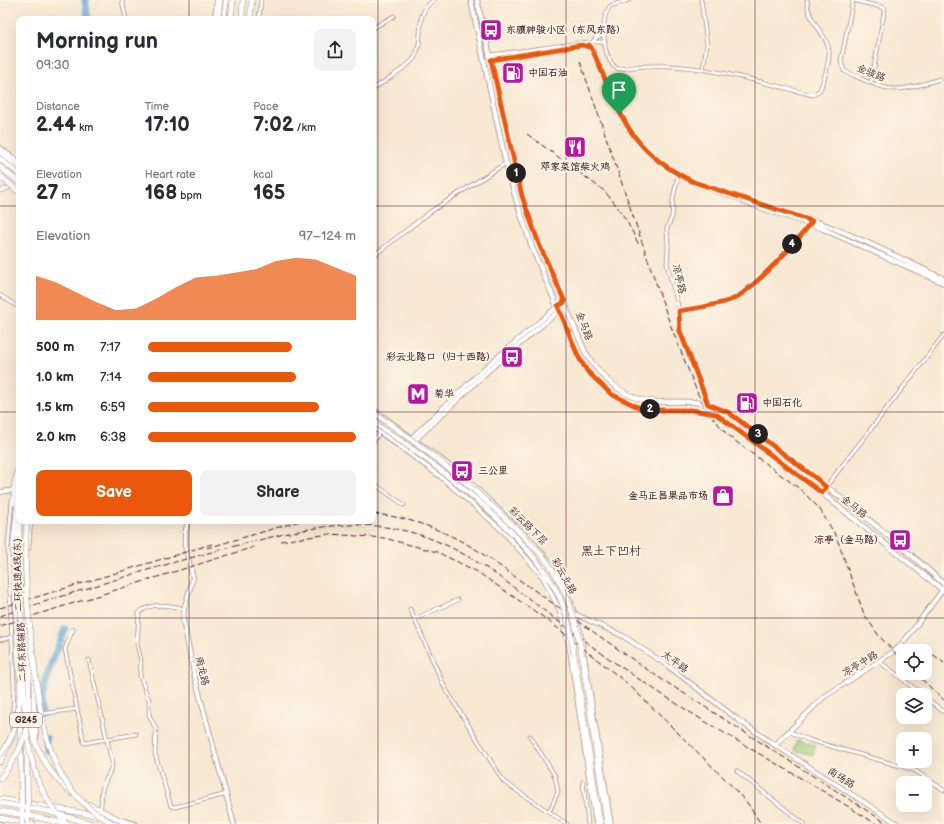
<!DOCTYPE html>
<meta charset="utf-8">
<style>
body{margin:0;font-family:"Balsamiq Sans","LXGW WenKai TC",sans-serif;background:#f2f2f3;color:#2b2b33;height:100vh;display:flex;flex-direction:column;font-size:15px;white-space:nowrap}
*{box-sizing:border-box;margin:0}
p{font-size:13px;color:#7c7c81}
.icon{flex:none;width:22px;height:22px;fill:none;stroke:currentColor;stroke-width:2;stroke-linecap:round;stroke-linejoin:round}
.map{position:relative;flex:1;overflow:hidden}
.sheet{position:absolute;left:16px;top:16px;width:360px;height:508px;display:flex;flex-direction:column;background:#fff;border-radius:8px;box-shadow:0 4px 16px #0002}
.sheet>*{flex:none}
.controls{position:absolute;left:896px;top:644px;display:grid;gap:8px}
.controls a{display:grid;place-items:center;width:36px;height:36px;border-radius:8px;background:#fff;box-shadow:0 4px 16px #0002;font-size:20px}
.pin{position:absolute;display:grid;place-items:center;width:34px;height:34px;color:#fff;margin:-41px -17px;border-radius:50% 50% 50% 0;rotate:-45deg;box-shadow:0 0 4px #0007}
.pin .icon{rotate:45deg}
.km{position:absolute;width:20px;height:20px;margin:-10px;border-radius:50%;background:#222;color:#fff;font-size:11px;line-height:20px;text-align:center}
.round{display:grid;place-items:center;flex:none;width:42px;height:42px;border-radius:8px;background:#f2f2f3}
.summary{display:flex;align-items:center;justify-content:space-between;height:68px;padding:0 20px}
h1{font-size:22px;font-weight:700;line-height:30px}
.metrics{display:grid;grid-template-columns:repeat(3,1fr);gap:6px;height:68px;padding:4px 20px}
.metrics div{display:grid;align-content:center}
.metrics b{font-size:20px;font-weight:700}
.metrics small{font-size:11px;font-weight:400}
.metrics p{font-size:11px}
.chart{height:112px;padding:8px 20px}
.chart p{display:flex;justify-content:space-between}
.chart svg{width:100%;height:72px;margin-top:4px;fill:#ea580c;opacity:.7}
.primary-button{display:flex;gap:8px;margin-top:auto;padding:8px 20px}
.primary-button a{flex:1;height:46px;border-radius:8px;background:#ea580c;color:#fff;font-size:16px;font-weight:700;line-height:46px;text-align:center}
.primary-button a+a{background:#f2f2f3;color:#2b2b33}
ul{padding:0 20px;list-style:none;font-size:13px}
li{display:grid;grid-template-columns:64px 48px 1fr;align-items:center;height:30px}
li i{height:10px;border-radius:5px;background:#ea580c}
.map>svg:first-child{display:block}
.green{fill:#a2d280;stroke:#767856}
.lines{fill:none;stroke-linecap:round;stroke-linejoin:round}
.river{stroke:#65a5d8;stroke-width:7}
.minor-casing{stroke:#a1847e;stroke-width:4.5}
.tertiary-casing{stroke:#a1847e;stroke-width:5.5}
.secondary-casing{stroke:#a1847e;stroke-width:6}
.primary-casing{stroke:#a1847e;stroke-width:6}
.trunk-casing{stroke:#a1847e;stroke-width:6}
.minor{stroke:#fff;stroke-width:3}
.tertiary{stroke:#fff;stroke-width:4}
.secondary{stroke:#fff;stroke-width:4.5}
.primary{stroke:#fff;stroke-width:5}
.trunk{stroke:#fff;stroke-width:5}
.rail{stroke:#4a1f2b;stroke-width:1;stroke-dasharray:6 3;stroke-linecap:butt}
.primary-bridge-casing{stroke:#a1847e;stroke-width:6;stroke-linecap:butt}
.trunk-bridge-casing{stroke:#a1847e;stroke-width:6;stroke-linecap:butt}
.primary-bridge{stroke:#fff;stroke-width:5}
.trunk-bridge{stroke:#fff;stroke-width:5}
.route-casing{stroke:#fff;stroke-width:8}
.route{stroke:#ea580c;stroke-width:5}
.grid{fill:none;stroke:#4a1f2b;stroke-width:1;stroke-opacity:0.55}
.labels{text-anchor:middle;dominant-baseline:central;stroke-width:4;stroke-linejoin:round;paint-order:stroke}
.shield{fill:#fcf5e5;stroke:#7f5f63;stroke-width:1}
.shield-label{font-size:9px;font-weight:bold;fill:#4a1f2b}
.poi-label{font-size:10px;font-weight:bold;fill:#4a1f2b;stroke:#fcf5e5;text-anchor:start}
.street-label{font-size:10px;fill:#4a1f2b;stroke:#fcf5e5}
.quarter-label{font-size:12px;fill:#4a1f2b;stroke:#fcf5e5}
</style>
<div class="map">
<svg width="944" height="824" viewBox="0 0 944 824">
<rect width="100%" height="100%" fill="#fcf5e5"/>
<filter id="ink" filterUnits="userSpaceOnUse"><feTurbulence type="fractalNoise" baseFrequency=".025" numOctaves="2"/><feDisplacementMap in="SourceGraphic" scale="8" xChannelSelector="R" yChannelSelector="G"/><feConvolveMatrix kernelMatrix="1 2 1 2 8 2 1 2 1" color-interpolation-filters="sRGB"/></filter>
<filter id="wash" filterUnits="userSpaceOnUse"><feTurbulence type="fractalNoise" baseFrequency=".012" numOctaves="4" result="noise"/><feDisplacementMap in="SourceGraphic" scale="16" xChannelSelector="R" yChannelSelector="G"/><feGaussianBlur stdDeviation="0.9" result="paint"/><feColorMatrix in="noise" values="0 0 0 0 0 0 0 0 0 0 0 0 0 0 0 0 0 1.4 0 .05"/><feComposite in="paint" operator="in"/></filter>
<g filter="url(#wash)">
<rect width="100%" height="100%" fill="#f8e8d2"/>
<path class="green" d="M797,740L816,745L813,755L794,750Z"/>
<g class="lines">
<g class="river">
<path d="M85,0L88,19"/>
<path d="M42,713C39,688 56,652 65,629"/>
<path d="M46,750V737"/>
</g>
</g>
</g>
<g filter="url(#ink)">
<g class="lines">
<g class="minor-casing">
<g id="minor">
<path d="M122,0L126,19"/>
<path d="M629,0L610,6C600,19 602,57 616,68L620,69C685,57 750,80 813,95L820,90C824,78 830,64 829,51C828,34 807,22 807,0"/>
<path d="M701,0L707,44L703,69"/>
<path d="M259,19L261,0"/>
<path d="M373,28L394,16"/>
<path d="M592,42H605"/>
<path d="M589,46L597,37L604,35"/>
<path d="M871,83L885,8L853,0L841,61L844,71C859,77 877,88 894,89C908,90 926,83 940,79"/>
<path d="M373,89C382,83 411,65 415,57C426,36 412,15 434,0"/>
<path d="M678,177L673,198L672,217L667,228L668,247L667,264L678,306L680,331L708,404"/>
<path d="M0,191L11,187"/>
<path d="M373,256L430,212L506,163"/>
<path d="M0,295L15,305"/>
<path d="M679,311C696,308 714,306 731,300C752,292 795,242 811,223"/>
<path d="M373,442L380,432"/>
<path d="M373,483L404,505"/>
<path d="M821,493L944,335"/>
<path d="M184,609C171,605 149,602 139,613L137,644L141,661L140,676L149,700V715L156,729L155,754L171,806L175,807L227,794"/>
<path d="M410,609L445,688L504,782L567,824"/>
<path d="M414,619L458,600"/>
<path d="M73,629L65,649L84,743L136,734"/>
<path d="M0,640L12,637"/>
<path d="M89,660L112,762C112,773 104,780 102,790C101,797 102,803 100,810"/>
<path d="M880,662L923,695"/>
<path d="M925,697L944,712"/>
<path d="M33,715L77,709"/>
<path d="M12,730L14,687L8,548L12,500"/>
<path d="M788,731L809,740L914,770L944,790"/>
<path d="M530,736L555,776L558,792L549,812"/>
<path d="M737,771L804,824"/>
<path d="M583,782L588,824"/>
<path d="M124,820L136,824"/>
<path d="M0,823L1,824"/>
</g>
</g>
<g class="tertiary-casing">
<g id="tertiary">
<path d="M373,409L461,474L531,540L552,564"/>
<path d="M373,427L441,477L504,532L543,577L559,609L569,644L596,824"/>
<path d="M403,446L487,366L558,306L565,302"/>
<path d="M407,448L490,369L560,310L567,307"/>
<path d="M0,492L15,490"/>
<path d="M188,521L185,533V546L193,578L184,609L183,620L194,674L234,824"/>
<path d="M570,599L580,631L611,824"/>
<path d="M564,609L623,636L668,666L737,719L775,745L898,824"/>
<path d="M775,745L824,697L896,650L909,635L944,588"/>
</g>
</g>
<g class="secondary-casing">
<g id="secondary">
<path d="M471,0L505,159L516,199L532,247L578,356C596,385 623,410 659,410C682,410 704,408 725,419L813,486L944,591"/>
<path d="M477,0L522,196L539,244L585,352C601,378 625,401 657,402C683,402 705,399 728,412C802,468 876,522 944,584"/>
<path d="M215,19L217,0"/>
<path d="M489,56L586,43L591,47C607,82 617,122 646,150C688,192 765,203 820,223C862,238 903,260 944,279"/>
<path d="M491,60L564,48"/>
<path d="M0,148L19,163"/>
<path d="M744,202L821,228L944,283"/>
<path d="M28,548L30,521"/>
<path d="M31,657L36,738"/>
</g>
</g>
<g class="primary-casing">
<g id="primary">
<path d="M218,19L220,0"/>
<path d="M224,19L226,0"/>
<path d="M0,159L19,174"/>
<path d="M0,167L19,182"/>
<path d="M19,487L13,551L20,679"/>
<path d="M14,503V488L19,466"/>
<path d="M20,707L21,770"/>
<path d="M28,710C32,745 47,774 74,795"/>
<path d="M27,741V770"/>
<path d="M0,762L12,738"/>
<path d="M0,799L100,816"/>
<path d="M86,803L128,824"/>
<path d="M0,818L33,824"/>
</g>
</g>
<g class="trunk-casing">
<g id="trunk">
<path d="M231,19L233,0"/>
<path d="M242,19L243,0"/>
<path d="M250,19L252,0"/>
<path d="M0,152L19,167"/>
<path d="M19,574V521"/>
<path d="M29,634V677"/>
<path d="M574,655L600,824"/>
<path d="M582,656L607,824"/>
<path d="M0,778L6,771"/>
</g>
</g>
<use href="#minor" class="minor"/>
<use href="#tertiary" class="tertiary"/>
<use href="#secondary" class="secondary"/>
<use href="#primary" class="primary"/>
<use href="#trunk" class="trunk"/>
<g class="rail">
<path d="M580,61L670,324L698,394L709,413L724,431L735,441L800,489L819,508L836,536L864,614L879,636L903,661"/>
<path d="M527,134L603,190C619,206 629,224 639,245"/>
<path d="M373,514C411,517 445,531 477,550L652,673L888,824"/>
<path d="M281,541L330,534L384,538L437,552L476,571L546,619L628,684L727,781L748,804L761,824"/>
<path d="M207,548L300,521"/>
<path d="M0,608L212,544"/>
<path d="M0,616C78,591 156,566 235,546C276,536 317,524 360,525C442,527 492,571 554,618C587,643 620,667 654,689C726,737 803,777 876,824"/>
<path d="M0,626L254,547"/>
<path d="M926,649L944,663"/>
<path d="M915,673L944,700"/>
</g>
<g class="primary-bridge-casing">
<g id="primary-bridge">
<path d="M21,770L22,824"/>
<path d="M27,770L28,824"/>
</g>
</g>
<g class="trunk-bridge-casing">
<g id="trunk-bridge">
<path d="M0,176L19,192"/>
<path d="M373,412C421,445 466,481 508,521C525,538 544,554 556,575C571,600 577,627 582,656"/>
<path d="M373,422C432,461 528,532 559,596C568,615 571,635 574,655"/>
<path d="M27,521C23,565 27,610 33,654C38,695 42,742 63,778C75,798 93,813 114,824"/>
<path d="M19,574L22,637"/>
<path d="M22,634C26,696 17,778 67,824"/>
<path d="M29,713V677"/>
<path d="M0,755C19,732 20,703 21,675"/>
<path d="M6,771L18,752L26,733"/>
<path d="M0,803L47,811L92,824"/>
<path d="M0,811L31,816L66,824"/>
</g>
</g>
<use href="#primary-bridge" class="primary-bridge"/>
<use href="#trunk-bridge" class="trunk-bridge"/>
</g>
</g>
<g class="lines" filter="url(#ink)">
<g class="route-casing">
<path id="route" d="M582,45L588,47L589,45L591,47C620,110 625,150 694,182L812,221C800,239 750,293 731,300C714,306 696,308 679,311L680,331L708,404L728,412L817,479L826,487L822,493L716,414L691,410H657L640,408L611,394L587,371L578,356L558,306L565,302L539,244L522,196L491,60Z"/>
</g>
<use href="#route" class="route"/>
</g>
<path class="grid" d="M189,0V19M378,0V824M566,0V824M755,0V824M0,206H19M373,206H944M0,412H19M373,412H944M189,521V824M0,618H944"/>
<defs>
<g id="bus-square" transform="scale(1.15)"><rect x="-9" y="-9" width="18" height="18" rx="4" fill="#b5179e" stroke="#fcf5e5"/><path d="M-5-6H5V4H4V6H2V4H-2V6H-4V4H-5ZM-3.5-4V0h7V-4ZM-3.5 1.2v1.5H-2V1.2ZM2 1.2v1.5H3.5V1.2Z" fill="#fff"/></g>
<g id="fuel-square" transform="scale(1.15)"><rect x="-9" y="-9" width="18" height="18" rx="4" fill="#b5179e" stroke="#fcf5e5"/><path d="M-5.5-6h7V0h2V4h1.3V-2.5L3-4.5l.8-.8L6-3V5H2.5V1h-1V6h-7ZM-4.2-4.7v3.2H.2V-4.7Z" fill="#fff"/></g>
<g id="restaurant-square" transform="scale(1.15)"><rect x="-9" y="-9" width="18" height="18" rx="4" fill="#b5179e" stroke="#fcf5e5"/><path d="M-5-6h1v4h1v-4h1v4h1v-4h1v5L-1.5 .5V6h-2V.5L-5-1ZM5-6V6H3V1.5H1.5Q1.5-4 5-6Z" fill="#fff"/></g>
<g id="metro-square" transform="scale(1.15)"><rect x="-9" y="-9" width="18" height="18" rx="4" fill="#b5179e" stroke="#fcf5e5"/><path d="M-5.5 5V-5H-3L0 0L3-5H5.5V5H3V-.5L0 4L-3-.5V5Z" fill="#fff"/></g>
<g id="shop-square" transform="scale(1.15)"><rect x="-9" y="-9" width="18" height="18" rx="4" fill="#b5179e" stroke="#fcf5e5"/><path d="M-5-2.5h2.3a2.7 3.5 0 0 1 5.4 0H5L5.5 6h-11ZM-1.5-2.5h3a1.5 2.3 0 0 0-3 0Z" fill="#fff"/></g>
</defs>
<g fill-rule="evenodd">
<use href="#bus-square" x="491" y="30"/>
<use href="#fuel-square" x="513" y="73"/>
<use href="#restaurant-square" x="575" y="147"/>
<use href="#bus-square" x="512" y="357"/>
<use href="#metro-square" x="418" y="394"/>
<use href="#fuel-square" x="747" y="403"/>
<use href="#bus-square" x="462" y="471"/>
<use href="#shop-square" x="723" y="496"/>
<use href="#bus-square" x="900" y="540"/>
</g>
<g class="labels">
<rect class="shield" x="10" y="713" width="32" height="14" rx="3"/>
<g class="shield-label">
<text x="26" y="720">G245</text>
</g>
<g class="poi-label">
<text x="506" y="30">东骧神骏小区（东风东路）</text>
<text x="528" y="73">中国石油</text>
<text x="575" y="167" text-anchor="middle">邓家菜馆柴火鸡</text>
<text x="496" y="357" text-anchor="end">彩云北路口（归十西路）</text>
<text x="434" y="394">菊华</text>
<text x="762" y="403">中国石化</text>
<text x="478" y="471">三公里</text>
<text x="708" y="496" text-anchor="end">金马正昌果品市场</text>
<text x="884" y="540" text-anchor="end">凉亭（金马路）</text>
</g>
<g class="street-label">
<text transform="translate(871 73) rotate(22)">金骏路</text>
<text transform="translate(679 279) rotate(77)">凉亭路</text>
<text transform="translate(584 326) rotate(69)">金马路</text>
<text transform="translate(854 507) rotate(38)">金马路</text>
<text transform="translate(528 526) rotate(45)">彩云路下层</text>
<text transform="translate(18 575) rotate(-91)">二环快速A线(东)</text>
<text transform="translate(564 576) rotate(61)">彩云北路</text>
<text transform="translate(22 652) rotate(-92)">二环东路辅路</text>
<text transform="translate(675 662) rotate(36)">太平路</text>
<text transform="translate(860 664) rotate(-31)">凉亭中路</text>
<text transform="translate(202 671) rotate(76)">雨龙路</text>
<text transform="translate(841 778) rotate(32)">南场路</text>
</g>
<g class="quarter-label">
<text x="611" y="551">黑土下凹村</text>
</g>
</g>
</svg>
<div class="controls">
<a><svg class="icon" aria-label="locate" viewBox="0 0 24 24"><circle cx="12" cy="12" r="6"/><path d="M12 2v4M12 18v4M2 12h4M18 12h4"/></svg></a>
<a><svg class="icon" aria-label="layers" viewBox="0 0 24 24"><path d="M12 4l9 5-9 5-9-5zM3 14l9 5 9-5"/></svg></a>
<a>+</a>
<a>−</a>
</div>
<div class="pin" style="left:619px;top:114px;background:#1e9e55"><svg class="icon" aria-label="arrive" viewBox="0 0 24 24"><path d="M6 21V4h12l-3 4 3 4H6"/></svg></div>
<b class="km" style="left:516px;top:173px">1</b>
<b class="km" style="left:650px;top:409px">2</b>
<b class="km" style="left:758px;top:434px">3</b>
<b class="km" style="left:792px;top:244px">4</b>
<section class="sheet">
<div class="summary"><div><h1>Morning run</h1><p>09:30</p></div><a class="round"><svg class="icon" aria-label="share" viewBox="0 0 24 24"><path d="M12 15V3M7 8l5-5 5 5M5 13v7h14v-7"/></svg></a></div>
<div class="metrics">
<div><p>Distance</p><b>2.44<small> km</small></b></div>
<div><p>Time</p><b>17:10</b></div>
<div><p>Pace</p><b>7:02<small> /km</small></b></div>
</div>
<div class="metrics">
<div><p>Elevation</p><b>27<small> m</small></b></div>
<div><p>Heart rate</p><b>168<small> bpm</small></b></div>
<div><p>kcal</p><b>165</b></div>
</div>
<div class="chart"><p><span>Elevation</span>97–124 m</p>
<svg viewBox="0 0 160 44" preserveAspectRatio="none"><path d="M0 44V17L10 21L20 27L30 33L40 38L50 37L60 31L70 24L80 18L90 17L100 15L110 13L120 8L130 6L140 7L150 12L160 17V44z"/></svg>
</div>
<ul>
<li><b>500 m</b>7:17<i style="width:69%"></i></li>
<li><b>1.0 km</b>7:14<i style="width:71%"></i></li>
<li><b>1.5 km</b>6:59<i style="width:82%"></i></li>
<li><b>2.0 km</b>6:38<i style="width:100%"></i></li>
</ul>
<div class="primary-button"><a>Save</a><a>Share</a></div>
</section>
</div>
